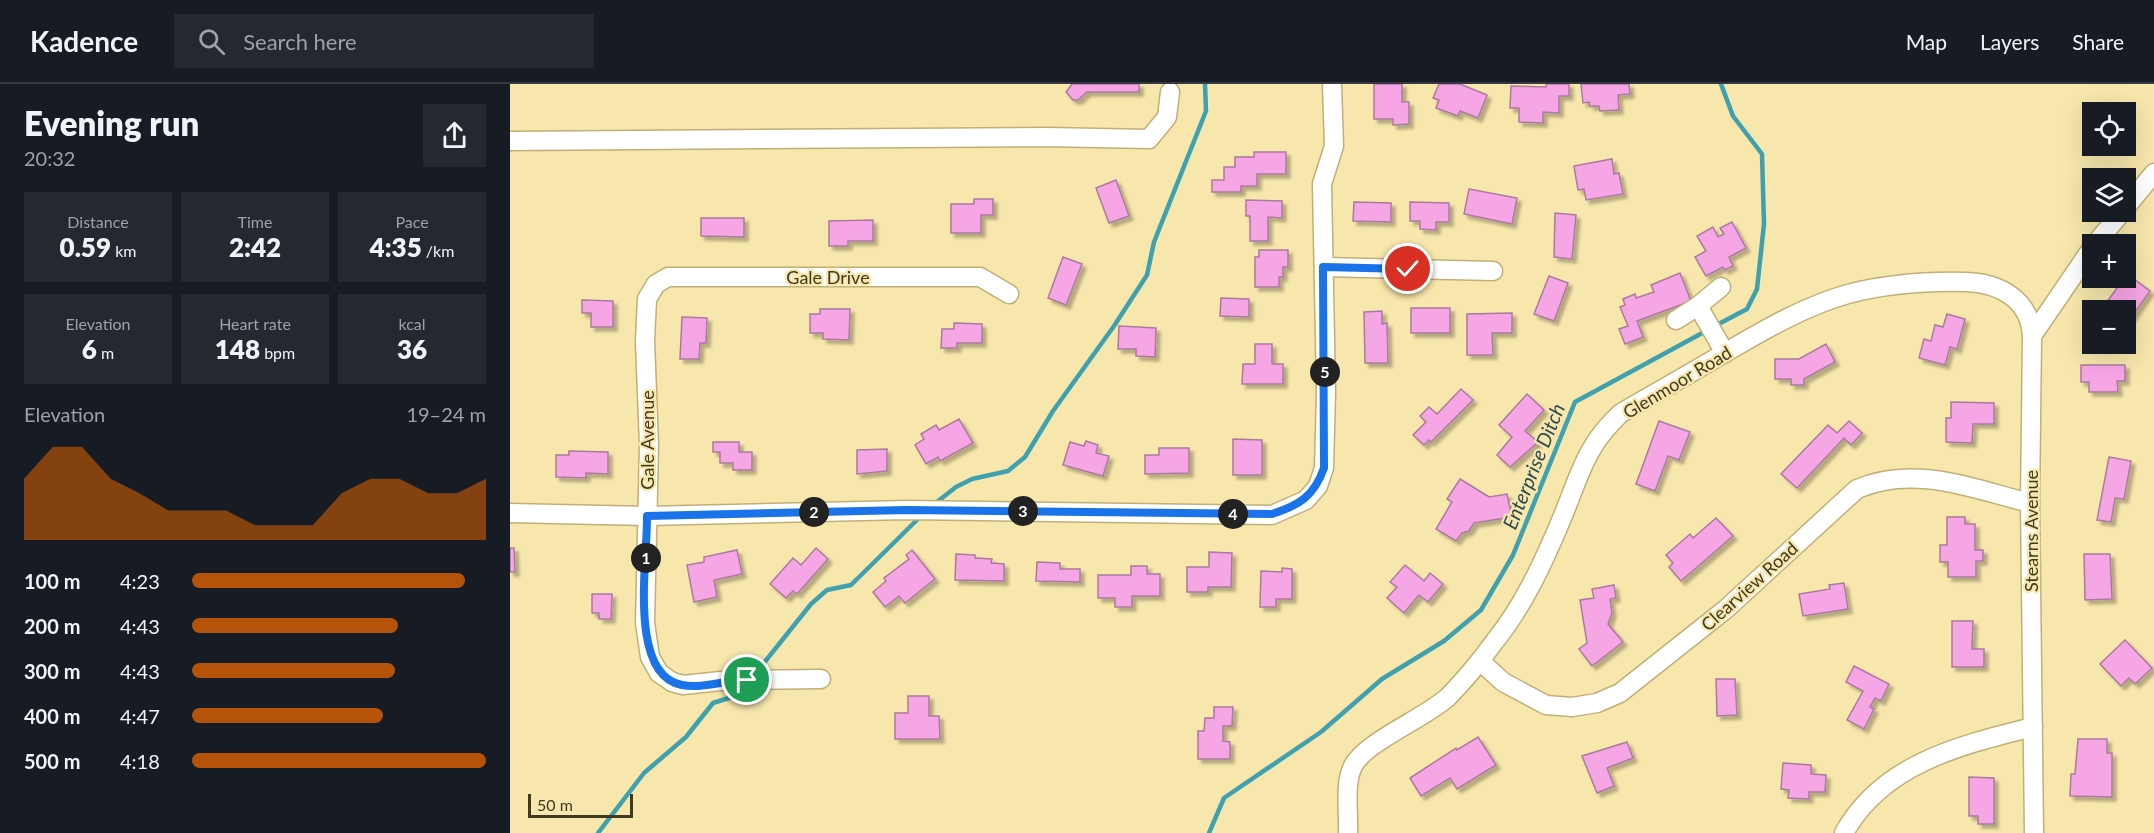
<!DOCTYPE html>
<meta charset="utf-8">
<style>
body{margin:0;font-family:Lato,sans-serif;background:#242831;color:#f1f3f6;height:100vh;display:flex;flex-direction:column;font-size:22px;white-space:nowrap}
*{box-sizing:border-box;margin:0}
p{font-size:20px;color:#9ea1a6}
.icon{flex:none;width:33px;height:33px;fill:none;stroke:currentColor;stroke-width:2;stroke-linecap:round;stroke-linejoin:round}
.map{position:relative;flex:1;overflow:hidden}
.panel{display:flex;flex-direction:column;background:#171b24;width:510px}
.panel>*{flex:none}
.controls{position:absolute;left:1572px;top:18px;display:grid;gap:12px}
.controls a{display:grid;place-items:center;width:54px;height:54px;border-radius:0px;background:#171b24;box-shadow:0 6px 24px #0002;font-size:30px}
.scale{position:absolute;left:18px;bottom:15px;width:105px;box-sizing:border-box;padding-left:6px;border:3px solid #403921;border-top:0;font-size:16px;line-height:21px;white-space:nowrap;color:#403921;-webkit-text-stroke:4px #f7e7ac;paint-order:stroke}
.pin{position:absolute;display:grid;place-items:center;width:51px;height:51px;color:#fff;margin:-26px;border:3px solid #fff;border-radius:50%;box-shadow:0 2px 6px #0007}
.km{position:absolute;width:30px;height:30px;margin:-15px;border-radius:50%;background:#222;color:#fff;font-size:16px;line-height:30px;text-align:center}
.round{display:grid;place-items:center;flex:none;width:63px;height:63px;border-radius:0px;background:#242831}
.head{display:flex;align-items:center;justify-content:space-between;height:102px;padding:0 24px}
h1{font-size:33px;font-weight:800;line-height:45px}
.stats{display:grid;grid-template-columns:repeat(3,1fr);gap:9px;height:102px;padding:6px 24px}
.stats div{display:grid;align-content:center;border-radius:0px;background:#242831;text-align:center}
.stats b{font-size:26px;font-weight:800}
.stats small{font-size:16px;font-weight:400}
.stats p{font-size:16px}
.chart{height:168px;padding:12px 24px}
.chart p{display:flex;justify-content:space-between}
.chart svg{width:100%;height:108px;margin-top:6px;fill:#b45309;opacity:.7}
ul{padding:0 24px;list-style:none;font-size:20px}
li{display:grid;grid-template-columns:96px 72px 1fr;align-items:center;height:45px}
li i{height:15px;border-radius:8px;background:#b45309}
header{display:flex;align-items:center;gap:36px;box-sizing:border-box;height:84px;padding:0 30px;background:#171b24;border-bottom:2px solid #363941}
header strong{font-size:28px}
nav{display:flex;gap:33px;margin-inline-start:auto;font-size:21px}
.search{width:420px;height:54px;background:#242831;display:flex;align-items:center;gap:15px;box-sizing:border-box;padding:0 21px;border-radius:0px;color:#9ea1a6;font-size:22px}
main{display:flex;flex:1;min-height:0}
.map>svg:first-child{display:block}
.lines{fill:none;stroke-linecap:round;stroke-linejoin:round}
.stream{stroke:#3fa1af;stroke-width:4.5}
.building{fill:#f7a6e5;stroke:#aa7a9f;stroke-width:1.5;filter:url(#shadow)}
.minor-casing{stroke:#c0b077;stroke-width:21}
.minor{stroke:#fff;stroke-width:18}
.route-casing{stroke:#fff;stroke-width:12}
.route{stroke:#1a73e8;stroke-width:8}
.labels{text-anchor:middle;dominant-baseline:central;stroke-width:4.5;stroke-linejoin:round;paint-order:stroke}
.street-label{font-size:18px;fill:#403921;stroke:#f7e7ac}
.water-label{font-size:20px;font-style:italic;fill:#2d4b52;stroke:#f7e7ac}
</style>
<header>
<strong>Kadence</strong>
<div class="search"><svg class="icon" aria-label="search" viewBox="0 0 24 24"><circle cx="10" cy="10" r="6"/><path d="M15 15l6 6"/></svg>Search here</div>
<nav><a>Map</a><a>Layers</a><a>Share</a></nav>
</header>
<main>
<section class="panel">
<div class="head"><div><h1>Evening run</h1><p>20:32</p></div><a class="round"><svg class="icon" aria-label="share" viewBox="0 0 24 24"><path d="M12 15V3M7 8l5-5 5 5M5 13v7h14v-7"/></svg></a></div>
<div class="stats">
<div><p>Distance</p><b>0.59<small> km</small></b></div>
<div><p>Time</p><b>2:42</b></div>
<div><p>Pace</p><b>4:35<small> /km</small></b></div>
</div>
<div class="stats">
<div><p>Elevation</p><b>6<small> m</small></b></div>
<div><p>Heart rate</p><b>148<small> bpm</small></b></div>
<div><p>kcal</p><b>36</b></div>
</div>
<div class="chart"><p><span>Elevation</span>19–24 m</p>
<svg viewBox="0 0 160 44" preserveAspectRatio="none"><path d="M0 44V19L10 6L20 6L30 19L40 25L50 32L60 32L70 32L80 38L90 38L100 38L110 25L120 19L130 19L140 25L150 25L160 19V44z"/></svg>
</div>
<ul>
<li><b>100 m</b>4:23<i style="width:93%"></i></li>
<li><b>200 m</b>4:43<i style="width:70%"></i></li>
<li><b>300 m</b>4:43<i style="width:69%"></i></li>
<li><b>400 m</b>4:47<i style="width:65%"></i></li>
<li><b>500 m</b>4:18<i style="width:100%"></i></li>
</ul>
</section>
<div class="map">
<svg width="1644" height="749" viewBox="0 0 1644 749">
<defs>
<filter id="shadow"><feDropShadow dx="4" dy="4" stdDeviation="1.5" flood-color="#0004"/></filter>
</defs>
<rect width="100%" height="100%" fill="#f7e7ac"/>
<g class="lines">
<g class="stream">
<path d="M1203,243L1237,225L1247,205L1254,140L1252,70L1223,32L1211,0"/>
<path d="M423,421L446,403L462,395L498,387L515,373L543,327L604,242L637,191L644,158L696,27L695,0"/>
<path d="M246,589L301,520L317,506L341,501L412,431"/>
<path d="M88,749L134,689L176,653L203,619L222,613L233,601"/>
<path d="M699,749L714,714L811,648L872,595L934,557L971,526L1003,471L1065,318L1196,247"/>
</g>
</g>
<g class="building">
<path d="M562,0H629V8H577L568,16H563L556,8Z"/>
<path d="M864,0H892V18H899V40L883,41V35H864Z"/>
<path d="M929,0H950L977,11L968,34L950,27L948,32L926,24L929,16L923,14Z"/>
<path d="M1036,0H1059V12H1049V29L1033,28V39L1009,38V24H1000L1001,2L1036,3Z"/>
<path d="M1071,0H1119L1120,10L1108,11L1109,26L1090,27L1089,22H1080L1079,18L1073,19Z"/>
<path d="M744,68H776V90H747V102H731V108H702V96H714V83H725V73H744Z"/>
<path d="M1102,75L1104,90L1109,89L1113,110L1076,116L1074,105L1068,106L1064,82Z"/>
<path d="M606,96L619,132L599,139L586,104Z"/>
<path d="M959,105L1007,114L1002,140L954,130Z"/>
<path d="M464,115H483V131H471V149H441V120H464Z"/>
<path d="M736,116L772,117V134L758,133V157H740V132H736Z"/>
<path d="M844,118L881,119V138L843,137Z"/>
<path d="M900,118L939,119V138H926V146L910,145V137H900Z"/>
<path d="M1045,129L1066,131L1062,175L1044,173Z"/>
<path d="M191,134H234V153L191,152Z"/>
<path d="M363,136V157H338V162H319V137Z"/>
<path d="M1222,138L1236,164L1219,173L1223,182L1215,186L1213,183L1196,192L1185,173L1196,167L1187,152L1203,143L1208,153L1214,150L1210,144Z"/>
<path d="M749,166H778V183H773V193H769V203H745V173H749Z"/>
<path d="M553,173L572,180L556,221L538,214Z"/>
<path d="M1170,189L1181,217L1127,237L1133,253L1115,260L1109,245L1118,242L1110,223L1115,221L1113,215L1125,210L1126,214L1144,208L1141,201Z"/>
<path d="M1617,190L1640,207L1616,241V226H1600L1594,222Z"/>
<path d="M1039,192L1058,199L1044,237L1024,230Z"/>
<path d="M711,214L739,215V233L710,232Z"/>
<path d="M72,216L103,217V243H81V229H72Z"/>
<rect x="901" y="224" width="39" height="25"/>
<path d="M310,225H340L339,256L313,255V249H300V230H310Z"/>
<path d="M872,227V240L877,239L878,279H855L854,228Z"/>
<path d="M1002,229V249H982L983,271H957V230Z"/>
<path d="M1437,230L1455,235L1447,265L1440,263L1435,281L1409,274L1414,255L1421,257L1425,241L1433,243Z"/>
<path d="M172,233L197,234L196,259H190L189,275H170Z"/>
<path d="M444,239L472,240V259H447V264H431L432,245H444Z"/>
<path d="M609,242L646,244L645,273L626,272V265H608Z"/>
<path d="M745,260H762V280H773V300H732L733,280H745Z"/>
<path d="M1316,260L1325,278L1294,295V301H1281V295H1265V275H1289Z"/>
<path d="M1571,281H1615V297H1607L1608,308H1579V298H1571Z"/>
<path d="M951,305L963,316L921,358L919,356L914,361L903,351L916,338L910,332L919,323L927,330Z"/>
<path d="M1017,310L1034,326L1015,347L1028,358L1000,383L987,371L1002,353L989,341Z"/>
<path d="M1441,318L1484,319V340H1463L1462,359L1436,358V334H1441Z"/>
<path d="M449,335L463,359L430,377L428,373L416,380L405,361L414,355L411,350L426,341L429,346Z"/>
<path d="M1149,337L1180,348L1169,376L1158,372L1145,407L1126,400Z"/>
<path d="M1339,337L1352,349L1341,361L1334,354L1287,404L1271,390L1318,341L1327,349Z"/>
<path d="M723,355L752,356V391H723Z"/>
<path d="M576,357L588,361L586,369L599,372L593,392L553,381L560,358L574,362Z"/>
<path d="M203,358H229V368H242V386H223V379H210V368H203Z"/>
<path d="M649,364H679V389L635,390V371H649Z"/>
<path d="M377,365V387L347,390V366Z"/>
<path d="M59,367L98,368V390L76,389V394L46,393V371H59Z"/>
<path d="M1599,373L1621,377L1614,415L1605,414L1601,438L1587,436Z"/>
<path d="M950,395L979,413L997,410L1002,433L964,439L959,447L952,449L946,457L926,445L942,418L937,415Z"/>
<path d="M1437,433H1455V440H1465V466H1473V477H1466V493H1438V478H1430V461H1437Z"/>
<path d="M1206,434L1223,452L1171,497L1159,483L1163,479L1156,471L1180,450L1183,454Z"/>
<path d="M0,464H4L5,488H0Z"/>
<path d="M306,464L318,475L287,510L283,507L276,514L260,500L283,474L291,481Z"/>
<path d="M227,466L232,490L204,496L207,513L184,518L177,481L194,478V473Z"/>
<path d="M402,466L425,495L395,519L389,512L375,523L363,508L376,497L374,494L399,475L396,471Z"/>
<path d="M699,468L722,469L721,503H698V508H677V483H699Z"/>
<path d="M446,470L465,471V474L482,475L481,479L494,480V497L445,496Z"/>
<path d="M1574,470H1600L1602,515L1575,516Z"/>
<path d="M527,478L550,479V485H570V498L526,497Z"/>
<path d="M895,481L914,497L920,489L933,500L918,518L909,511L894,529L877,514L887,503L880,498Z"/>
<path d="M621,482H637V490H650V512H622V523H605V514H588V491H621Z"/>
<path d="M772,484L782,485V515H766V523H750L751,487L772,488Z"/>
<path d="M1334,499L1338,525L1293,532L1289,510L1320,505L1319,501Z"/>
<path d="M1104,501L1106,514L1100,515L1102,529L1098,540L1113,558L1082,582L1069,565L1077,559L1070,516L1084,514L1082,505Z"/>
<path d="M82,510H102L101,535H89V529H82Z"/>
<path d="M1442,537H1463L1462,565H1474V583H1442Z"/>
<path d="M1615,556L1642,584L1625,600L1619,594L1611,602L1590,580Z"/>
<path d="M1344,582L1379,600L1371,617L1365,614L1360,623L1364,625L1354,645L1337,636L1353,607L1336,598Z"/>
<path d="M1206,595H1225L1227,631L1207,632Z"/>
<path d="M398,612H419V632H429L430,655H385V629H398Z"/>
<path d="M704,623H723L722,642H713V657L720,658V675H688V647H694L695,634H704Z"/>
<path d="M968,653L986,681L947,705L940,694L911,712L900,694L946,664L947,666Z"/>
<path d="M1568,655H1597V669H1602V713L1560,712L1561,690H1565Z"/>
<path d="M1117,658L1123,674L1097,684L1104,702L1087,709L1072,672Z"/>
<path d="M1273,679L1301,681V690L1316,691L1315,708H1299V715L1278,714L1279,706L1271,705Z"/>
<path d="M1459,693L1484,694V740H1468V732H1459Z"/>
</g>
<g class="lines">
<g class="minor-casing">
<g id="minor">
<path d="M0,57L537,53L639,55L657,33L660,8"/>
<path d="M1616,123L1644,89"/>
<path d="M1585,160L1612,128"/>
<path d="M814,183L983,187"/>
<path d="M1188,222L1211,203"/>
<path d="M1166,236L1188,222L1215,269"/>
<path d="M0,429L137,432L397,426L762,431L796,416L808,402L814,384L816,308L812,100L824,62L822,0"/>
<path d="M970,577L993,598L1036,621L1062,623L1087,619L1110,609L1216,525L1347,405C1404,380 1463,405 1520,419"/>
<path d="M311,595L220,596L173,601L162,598L149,589L140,573L135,539L139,361L135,257L137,215L146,200L158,193H470L499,210"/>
<path d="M838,749C839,729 834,699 843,682C855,658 915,634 938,613C955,596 971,576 985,557C1014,521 1034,477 1052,434C1070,391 1075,362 1111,329C1147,308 1183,288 1218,267C1256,245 1295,222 1338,210C1376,200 1416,197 1456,198C1489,199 1520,215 1522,252"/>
<path d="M1334,749C1373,679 1451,661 1523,643"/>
<path d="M1524,749L1520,419L1522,252L1582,164"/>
</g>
</g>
<use href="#minor" class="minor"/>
</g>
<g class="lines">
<g class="route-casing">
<path id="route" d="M237,596C215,596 193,605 172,601C117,591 138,472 137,432L397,426L762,430C790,421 804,412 814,384L813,183L898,185"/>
</g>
<use href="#route" class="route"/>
</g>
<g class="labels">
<g class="street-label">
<text x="318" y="193">Gale Drive</text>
<text transform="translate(1167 298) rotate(-31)">Glenmoor Road</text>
<text transform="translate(137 356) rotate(-90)">Gale Avenue</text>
<text transform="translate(1521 447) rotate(-90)">Stearns Avenue</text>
<text transform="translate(1239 502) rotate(-42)">Clearview Road</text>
</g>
<g class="water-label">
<text transform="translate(1023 382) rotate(-68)">Enterprise Ditch</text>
</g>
</g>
</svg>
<div class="controls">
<a><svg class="icon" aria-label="locate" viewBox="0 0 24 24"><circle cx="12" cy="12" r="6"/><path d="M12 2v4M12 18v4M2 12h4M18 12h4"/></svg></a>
<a><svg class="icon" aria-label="layers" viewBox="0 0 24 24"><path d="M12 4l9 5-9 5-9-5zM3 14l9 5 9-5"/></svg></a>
<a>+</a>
<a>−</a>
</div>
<div class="scale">50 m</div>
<div class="pin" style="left:237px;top:596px;background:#1e9e55"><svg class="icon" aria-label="arrive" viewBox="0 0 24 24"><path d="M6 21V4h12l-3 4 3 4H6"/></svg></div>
<div class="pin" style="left:898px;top:185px;background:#d93025"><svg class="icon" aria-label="check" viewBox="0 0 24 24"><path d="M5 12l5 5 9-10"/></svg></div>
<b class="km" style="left:136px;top:474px">1</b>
<b class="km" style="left:304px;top:428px">2</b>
<b class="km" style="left:513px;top:427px">3</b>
<b class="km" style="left:723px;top:430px">4</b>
<b class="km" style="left:815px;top:288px">5</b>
</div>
</main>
